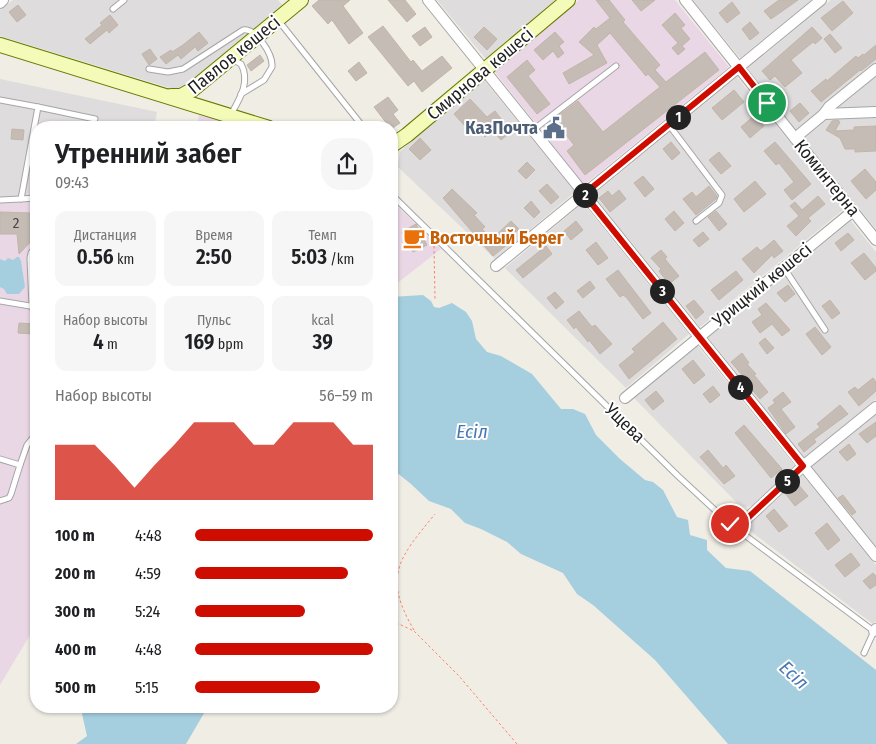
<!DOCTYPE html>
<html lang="ru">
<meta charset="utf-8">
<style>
body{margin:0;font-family:"Fira Sans Condensed",sans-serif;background:#f6f6f6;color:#202124;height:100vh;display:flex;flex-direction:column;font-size:19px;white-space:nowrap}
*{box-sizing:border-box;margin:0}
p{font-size:16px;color:#757577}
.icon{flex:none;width:28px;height:28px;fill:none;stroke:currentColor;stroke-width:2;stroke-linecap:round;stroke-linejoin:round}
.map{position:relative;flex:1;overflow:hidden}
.details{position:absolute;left:30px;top:121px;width:368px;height:592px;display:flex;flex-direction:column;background:#fff;border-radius:20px;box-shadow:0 1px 4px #0004}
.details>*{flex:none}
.pin{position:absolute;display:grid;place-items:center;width:42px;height:42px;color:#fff;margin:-21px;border:2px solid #fff;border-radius:50%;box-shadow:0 1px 5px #0007}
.km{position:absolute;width:25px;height:25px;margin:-12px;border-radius:50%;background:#222;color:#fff;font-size:14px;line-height:25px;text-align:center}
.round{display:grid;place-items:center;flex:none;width:52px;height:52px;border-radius:20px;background:#f6f6f6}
.overview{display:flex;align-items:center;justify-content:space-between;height:85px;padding:0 25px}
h1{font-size:28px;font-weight:600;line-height:38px}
.metrics{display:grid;grid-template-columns:repeat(3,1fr);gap:8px;height:85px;padding:5px 25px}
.metrics div{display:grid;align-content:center;border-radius:12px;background:#f6f6f6;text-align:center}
.metrics b{font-size:21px;font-weight:600}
.metrics small{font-size:14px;font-weight:400}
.metrics p{font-size:14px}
.chart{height:140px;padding:10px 25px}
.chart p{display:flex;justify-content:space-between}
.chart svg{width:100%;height:90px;margin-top:5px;fill:#cf0c00;opacity:.7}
ul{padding:0 25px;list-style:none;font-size:16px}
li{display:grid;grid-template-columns:80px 60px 1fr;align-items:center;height:38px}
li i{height:12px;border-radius:6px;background:#cf0c00}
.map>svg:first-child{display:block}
.residential{fill:#dedcdc}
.industrial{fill:#ead7e5}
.water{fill:#a5cedf}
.building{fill:#c5bcb5;stroke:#c3b5a7}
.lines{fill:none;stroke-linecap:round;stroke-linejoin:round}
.lane-casing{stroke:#a6a6a6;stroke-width:7}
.street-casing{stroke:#a6a6a6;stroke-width:12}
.secondary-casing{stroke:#677b01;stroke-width:16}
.path{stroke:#fe8169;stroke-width:1;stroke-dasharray:2.5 2.5;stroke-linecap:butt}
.lane{stroke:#fff;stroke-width:5}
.street{stroke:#fff;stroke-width:10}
.secondary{stroke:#f4fbb8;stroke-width:14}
.route-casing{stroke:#fff;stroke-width:10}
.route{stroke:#cf0c00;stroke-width:6}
.labels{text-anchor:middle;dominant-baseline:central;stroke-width:4;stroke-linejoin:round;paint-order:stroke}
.number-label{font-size:15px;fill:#484644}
.street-label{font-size:18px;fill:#1f1f1f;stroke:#fff}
.service-label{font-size:18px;font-weight:bold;fill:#4e5e75;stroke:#fff;text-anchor:end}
.food-label{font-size:18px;font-weight:bold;fill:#c56008;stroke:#fff;text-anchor:start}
.water-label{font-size:19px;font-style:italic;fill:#4877b3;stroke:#fff}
</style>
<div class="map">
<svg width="876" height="744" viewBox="0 0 876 744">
<rect width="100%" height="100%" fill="#f0ede5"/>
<g class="residential">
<path d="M13,0H278L283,6L180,91L0,36V10Z"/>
<path d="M437,0H555L486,59Z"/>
<path d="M693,0H811L740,58Z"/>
<path d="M831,0H876V229L747,69Z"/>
<path d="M737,77L844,209L700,327L593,195Z"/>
<path d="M0,79L157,112L154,127L36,128V201L0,203Z"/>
<path d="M484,80L575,192L495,259L398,167L400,152L409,143Z"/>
<path d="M583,203L689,334L626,388L505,268Z"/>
<path d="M851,221L876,252V399L804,458L708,337Z"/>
<path d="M696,344L795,466L752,506L745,507L737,503L634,398Z"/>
<path d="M876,413V548L809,466Z"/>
<path d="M801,473L876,565V621L873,624L744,526Z"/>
</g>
<g class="industrial">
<path d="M579,0H675L729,67L584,185L495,72Z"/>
<path d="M199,115L243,127H197Z"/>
<path d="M391,200L441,249L391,288Z"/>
<path d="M36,201V625L0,685V203Z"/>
</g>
<g class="water">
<path d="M17,257H19L21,261L25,287L19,294H7L4,289L0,287V259L5,261L8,258L13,260Z"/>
<path d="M423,295L431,301L434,307L439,308L452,303L466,312L472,321L476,339L487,352L501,356L532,374L561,409H573L585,414L596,435L620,459L645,480L653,482L663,490L677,517L688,520L690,535L707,540V550L726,568L750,571L876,670V744H728L655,660L593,605L577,594L563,573L521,554L507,542L481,529L465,523L451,509L429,501L411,484L396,472L391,471V297Z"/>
<path d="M85,708H207L186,744H76L87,736L82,714Z"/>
</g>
<g class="building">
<path d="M319,0H350L343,6L363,33L349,44L332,20L328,24L312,6Z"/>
<path d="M388,0H405L416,14L407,22Z"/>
<path d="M596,0H609L625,20L623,22L660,65L655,70L666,82L705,52L719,70L585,175L567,151L574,145L560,127L553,133L548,127L556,121L554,119L578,101L603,132L660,87L648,74L646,76L610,33L597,45L607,63L569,84L563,73L594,55L579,42L594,27L596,29L610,18Z"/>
<path d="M632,0H655L641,11Z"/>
<path d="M779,0H798L771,19L764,11Z"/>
<path d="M843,1L853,13L832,31L821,18Z"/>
<path d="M732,2L740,13L727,23L719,13Z"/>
<path d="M18,5L26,15L17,22L9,12Z"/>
<path d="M675,13L685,25L681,28L690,39L682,46L685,49L678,55L672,48L678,43L662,25Z"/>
<path d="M110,15L118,25L109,33L107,30L90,44L85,39L102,25L100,23Z"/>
<path d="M750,22L759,33L750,40L742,29Z"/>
<path d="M383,26L411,62L413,60L422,71L442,56L452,68L422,92L414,81L408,86L368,37Z"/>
<path d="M425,27L432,37L420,46L412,36Z"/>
<path d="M484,27L497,39L487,50L474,37Z"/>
<path d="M812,27L822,38L815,44L813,42L791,60L802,73L785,87L775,76L770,80L762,71Z"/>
<path d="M199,32L208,43L198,51L195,47L181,59L178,55L166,64L160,57L171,50L172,52L183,45Z"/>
<path d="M555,32L564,42L559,46L564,53L558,58L553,51L543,60L534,50Z"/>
<path d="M830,34L842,48L835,53L824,39Z"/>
<path d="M876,45V59L861,71L860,70L821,102L811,91L826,79L827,81L856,56L858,58L863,54L864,55Z"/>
<path d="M150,49L157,59L149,65L142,54Z"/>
<path d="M260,55L264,61L251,71L247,65Z"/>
<path d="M527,60L535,70L528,76L550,104L537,114L507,77Z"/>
<path d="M359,62L367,73L356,81L348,71Z"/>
<path d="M734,90L744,102L722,120L712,108Z"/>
<path d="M388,97L398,110L393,114L400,123L391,129L374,107Z"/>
<path d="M470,99L487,117L495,111L511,132L501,140L492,130L485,137L469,120L464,125L454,114Z"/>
<path d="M800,103L809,113L799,122L790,111Z"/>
<path d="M755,115L764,126L750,138L741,127Z"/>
<path d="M838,120L840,122L835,131L854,130V127L876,126V151L855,152V149H845L840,138L826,130L832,121Z"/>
<path d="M12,129L24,130L23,140L11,139Z"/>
<path d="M420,138L431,150L420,160L409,149Z"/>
<path d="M671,142L680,153L672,160L663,149Z"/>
<path d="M775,142L811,184L792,200L784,190L794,182L779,163L776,165L764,151Z"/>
<path d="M719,152L731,166L721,174L709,160Z"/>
<path d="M527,162L535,170L526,179L518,171Z"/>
<path d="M865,169L876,182V190L866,199L851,181Z"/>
<path d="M643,176L654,189L645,197L634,183Z"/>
<path d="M755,181L766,194L744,212L734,199Z"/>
<path d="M547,184L559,197L551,204L539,191Z"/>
<path d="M709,186L717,196L716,199L696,215L683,199L692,192L696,197Z"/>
<path d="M452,189L477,213L474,215L485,227L482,229L492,239L511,221L519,229L510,237L513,240L493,256L443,198Z"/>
<path d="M619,190L626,199L610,212L599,198L608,191L612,196Z"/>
<path d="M818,196L825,204L808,218L811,221L796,236L787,226L799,216L790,206L795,202L802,210Z"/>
<path d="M531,201L540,212L534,218L524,208Z"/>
<path d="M674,211L684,223L675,231L665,219Z"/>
<path d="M716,211L727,224L719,231L708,217Z"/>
<path d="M0,212L31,213L35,237L19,254L17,234H0Z"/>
<path d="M576,221L583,230L571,240L564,231Z"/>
<path d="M416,224L427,245L413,252L402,232Z"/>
<path d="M703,232L709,239L699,247L693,240Z"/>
<path d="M848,233L854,240L841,251L835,243Z"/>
<path d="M774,240L783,251L774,258L772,255L754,273L742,259L757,247L761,251Z"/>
<path d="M596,242L608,258L598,265L586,250Z"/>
<path d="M546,246L552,254L523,278L516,270Z"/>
<path d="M661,250L667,257L665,259L679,276L669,284L659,271L661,269L651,258Z"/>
<path d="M864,253L876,268V271L865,280L851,263Z"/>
<path d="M618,270L651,313L643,319L626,297L623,295L620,297L606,279Z"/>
<path d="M736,271L743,280L719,300L711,290Z"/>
<path d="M590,281L595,288L583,298L577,291Z"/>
<path d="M788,285L795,294L785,302L777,293Z"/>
<path d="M555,292L564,302L556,309L547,298Z"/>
<path d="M694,300L704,312L696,319L686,306Z"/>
<path d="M830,300L840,313L832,319L822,306Z"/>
<path d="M766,303L790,330L782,336L772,324L760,333L752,322L762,315L758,309Z"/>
<path d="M579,311L592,327L595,325L612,344L600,354L589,340L588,342L576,327L574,329L567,320Z"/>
<path d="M663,322L677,339L629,379L619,365L635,352L632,349Z"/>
<path d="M19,323L34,324L33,334L18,333Z"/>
<path d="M815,327L831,347L822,355L806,334Z"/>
<path d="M765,338L774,348L767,354L759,343Z"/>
<path d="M742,353L749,363L747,364L756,374L754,375L768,392L760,399L741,377L743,376L731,362Z"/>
<path d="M693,360L705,375L694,384L682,369Z"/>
<path d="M873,378L876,382V391L859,406L848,392L855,387L858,390Z"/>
<path d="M713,386L720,395L710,403L703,394Z"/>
<path d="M656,391L664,401L653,410L645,400Z"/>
<path d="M783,392L791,402L781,409L795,427L786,434L768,408L775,403L773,400Z"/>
<path d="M840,405L848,414L814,439L816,442L804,452L798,444L820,427L817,424Z"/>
<path d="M876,422V436L867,443L859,434Z"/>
<path d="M744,425L782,469L771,478L735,433Z"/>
<path d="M849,444L856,454L847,461L839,452Z"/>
<path d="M708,450L723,468L726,465L735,476L724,484L700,457Z"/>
<path d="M797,483L808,496L795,506L785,493Z"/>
<path d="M843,495L856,512L852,515L838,498Z"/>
<path d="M774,509L788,526L779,532L766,516Z"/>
<path d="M827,523L840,540L828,550L815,533Z"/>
<path d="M851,553L860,565L845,577L835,565Z"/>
<path d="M873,573L876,576V585L870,589L863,581Z"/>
</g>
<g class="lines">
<g class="lane-casing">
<g id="lane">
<path d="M113,9L124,0"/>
<path d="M278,20L364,128"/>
<path d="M149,69L168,72L183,69L243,30C256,28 273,54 272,67L264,80L241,94"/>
<path d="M0,100L38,107L21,199L36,198"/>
<path d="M38,107L95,119"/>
<path d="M230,116C239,100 251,82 241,64L232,59"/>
<path d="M669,125L722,195L719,203L696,221"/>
<path d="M533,130L616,66"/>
<path d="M391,194L678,476L730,524L875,632"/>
<path d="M0,200L21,199"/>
<path d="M784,268L825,330"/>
<path d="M0,301L36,307"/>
<path d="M32,307L30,258L31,253L36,246"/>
<path d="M0,459L20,465L11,494L9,498L0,501"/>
<path d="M20,465L27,445L36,434"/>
<path d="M864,653L874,631"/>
</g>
</g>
<g class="street-casing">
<g id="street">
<path d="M428,0L876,556"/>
<path d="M685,0L876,240"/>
<path d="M0,3L3,0"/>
<path d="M824,114L829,107L876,69"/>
<path d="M795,138L824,114L876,112"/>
<path d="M496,266L821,0"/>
<path d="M625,398L853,211"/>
<path d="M736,529L803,466L876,407"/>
<path d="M874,631L876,629"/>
</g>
</g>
<g class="secondary-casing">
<g id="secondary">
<path d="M0,45L269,128"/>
<path d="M171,96H181L192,90L301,0"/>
<path d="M391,146L407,135L568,0"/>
</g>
</g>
<g class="path">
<path d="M434,246L435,300"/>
<path d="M391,625L399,624L414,631L459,676L517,744"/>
<path d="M414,630C382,576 399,558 435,514"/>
</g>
<use href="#lane" class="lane"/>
<use href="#street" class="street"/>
<use href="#secondary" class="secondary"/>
</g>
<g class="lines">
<g class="route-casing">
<path id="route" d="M730,524L736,529L803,466L584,194L739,67L767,103"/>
</g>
<use href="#route" class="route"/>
</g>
<defs>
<g id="civic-bare" transform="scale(1.725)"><path d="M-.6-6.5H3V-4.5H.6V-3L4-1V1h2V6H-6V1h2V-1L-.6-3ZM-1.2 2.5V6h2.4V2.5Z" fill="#5c6f8a" stroke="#fff" stroke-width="2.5" paint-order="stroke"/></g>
<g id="cafe-bare" transform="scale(1.725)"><path d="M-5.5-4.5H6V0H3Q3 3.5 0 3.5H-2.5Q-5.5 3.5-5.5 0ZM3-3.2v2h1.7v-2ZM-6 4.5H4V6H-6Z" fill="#e8710a" stroke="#fff" stroke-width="2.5" paint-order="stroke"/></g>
</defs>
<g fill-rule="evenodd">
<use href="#civic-bare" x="554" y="128"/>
<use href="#cafe-bare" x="414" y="238"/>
</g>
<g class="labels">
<g class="number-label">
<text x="16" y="223">2</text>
</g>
<g class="street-label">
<text transform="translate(234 55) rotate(-39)">Павлов көшесі</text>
<text transform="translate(480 74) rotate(-40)">Смирнова көшесі</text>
<text transform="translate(827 178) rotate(51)">Коминтерна</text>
<text transform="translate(762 285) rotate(-39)">Урицкий көшесі</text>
<text transform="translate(625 423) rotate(44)">Ущева</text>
</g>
<g class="service-label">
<text x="538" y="128">КазПочта</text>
</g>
<g class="food-label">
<text x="430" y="238">Восточный Берег</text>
</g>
<g class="water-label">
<text x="472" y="431">Есіл</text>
<text transform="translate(794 675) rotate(43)">Есіл</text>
</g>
</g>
</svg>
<div class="pin" style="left:767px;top:103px;background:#1e9e55"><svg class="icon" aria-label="arrive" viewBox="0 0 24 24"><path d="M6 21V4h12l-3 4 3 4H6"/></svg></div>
<div class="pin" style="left:730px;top:524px;background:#d93025"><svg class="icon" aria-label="check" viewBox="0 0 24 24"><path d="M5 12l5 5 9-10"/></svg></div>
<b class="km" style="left:678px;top:117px">1</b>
<b class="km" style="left:585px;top:195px">2</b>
<b class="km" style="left:662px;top:291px">3</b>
<b class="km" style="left:740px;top:387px">4</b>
<b class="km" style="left:787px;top:481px">5</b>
<section class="details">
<div class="overview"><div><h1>Утренний забег</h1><p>09:43</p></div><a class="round"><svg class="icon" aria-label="share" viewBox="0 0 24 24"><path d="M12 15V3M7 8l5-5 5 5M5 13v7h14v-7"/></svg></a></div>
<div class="metrics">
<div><p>Дистанция</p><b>0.56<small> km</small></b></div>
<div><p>Время</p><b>2:50</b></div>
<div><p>Темп</p><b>5:03<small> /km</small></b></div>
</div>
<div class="metrics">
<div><p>Набор высоты</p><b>4<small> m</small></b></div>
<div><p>Пульс</p><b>169<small> bpm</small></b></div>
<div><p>kcal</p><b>39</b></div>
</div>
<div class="chart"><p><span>Набор высоты</span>56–59 m</p>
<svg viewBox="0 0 160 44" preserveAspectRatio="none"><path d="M0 44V17L10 17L20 17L30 27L40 38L50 27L60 17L70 6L80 6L90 6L100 17L110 17L120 6L130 6L140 6L150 17L160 17V44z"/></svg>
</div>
<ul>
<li><b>100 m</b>4:48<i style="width:100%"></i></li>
<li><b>200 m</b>4:59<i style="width:86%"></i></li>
<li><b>300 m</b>5:24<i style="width:62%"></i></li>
<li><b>400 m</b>4:48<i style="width:100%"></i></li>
<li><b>500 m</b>5:15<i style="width:70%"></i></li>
</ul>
</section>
</div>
